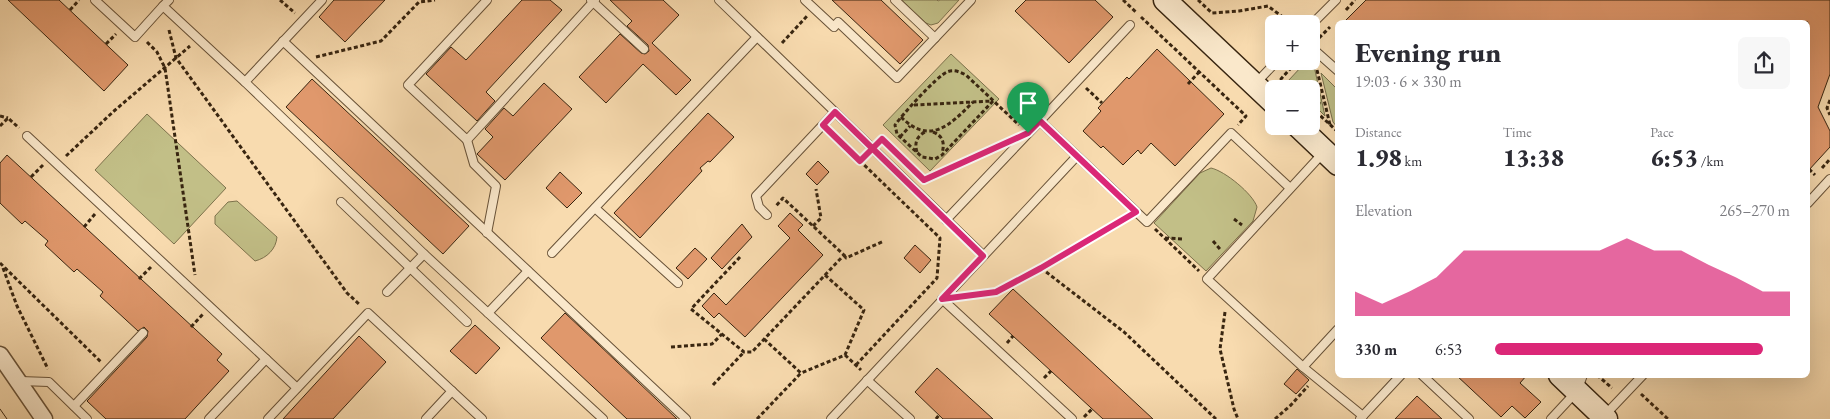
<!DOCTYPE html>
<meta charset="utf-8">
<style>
body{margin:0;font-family:"EB Garamond",serif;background:#f7f7f7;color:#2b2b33;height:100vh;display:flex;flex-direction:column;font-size:19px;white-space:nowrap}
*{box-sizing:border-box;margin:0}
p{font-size:16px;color:#7c7c81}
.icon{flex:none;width:28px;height:28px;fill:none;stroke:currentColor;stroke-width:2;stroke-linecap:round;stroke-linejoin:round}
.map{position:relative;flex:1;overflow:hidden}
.sheet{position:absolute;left:1335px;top:20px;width:475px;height:358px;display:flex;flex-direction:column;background:#fff;border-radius:8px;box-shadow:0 5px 20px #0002}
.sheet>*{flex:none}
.tools{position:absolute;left:1265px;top:15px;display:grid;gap:10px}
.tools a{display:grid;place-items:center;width:55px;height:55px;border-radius:8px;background:#fff;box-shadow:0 5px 20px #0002;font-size:25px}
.pin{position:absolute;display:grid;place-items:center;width:42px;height:42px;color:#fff;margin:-51px -21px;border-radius:50% 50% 50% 0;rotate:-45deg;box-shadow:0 0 5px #0007}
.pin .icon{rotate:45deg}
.round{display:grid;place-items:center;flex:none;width:52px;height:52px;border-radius:8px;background:#f7f7f7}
.overview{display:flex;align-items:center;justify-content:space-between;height:85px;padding:0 20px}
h1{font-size:28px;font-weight:800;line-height:38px}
.stats{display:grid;grid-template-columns:repeat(3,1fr);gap:8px;height:85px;padding:5px 20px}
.stats div{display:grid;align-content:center}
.stats b{font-size:25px;font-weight:800}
.stats small{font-size:14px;font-weight:400}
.stats p{font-size:14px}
.chart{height:140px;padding:10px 20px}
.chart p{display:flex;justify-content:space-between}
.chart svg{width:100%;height:90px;margin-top:5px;fill:#db2777;opacity:.7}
ul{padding:0 20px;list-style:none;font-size:16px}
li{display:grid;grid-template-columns:80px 60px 1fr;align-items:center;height:38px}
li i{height:12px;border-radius:6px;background:#db2777}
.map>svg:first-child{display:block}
.green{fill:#c2bf87;stroke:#7d724c}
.building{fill:#e0986c;stroke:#382510}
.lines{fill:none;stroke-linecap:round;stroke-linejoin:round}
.lane-casing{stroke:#685238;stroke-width:10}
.street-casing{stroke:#685238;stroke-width:19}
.secondary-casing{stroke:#382510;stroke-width:25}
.path{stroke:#382510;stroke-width:3;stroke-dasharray:4 2.5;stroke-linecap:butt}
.lane{stroke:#fae8cb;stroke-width:8}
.street{stroke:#fae8cb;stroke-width:16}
.secondary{stroke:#fae8cb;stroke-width:22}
.tram{stroke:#382510;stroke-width:1}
.route-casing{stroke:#fff;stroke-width:10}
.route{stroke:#db2777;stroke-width:6}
</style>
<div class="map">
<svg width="1830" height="419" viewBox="0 0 1830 419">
<rect width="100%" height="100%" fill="#f8dbaf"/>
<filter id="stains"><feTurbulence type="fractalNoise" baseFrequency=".004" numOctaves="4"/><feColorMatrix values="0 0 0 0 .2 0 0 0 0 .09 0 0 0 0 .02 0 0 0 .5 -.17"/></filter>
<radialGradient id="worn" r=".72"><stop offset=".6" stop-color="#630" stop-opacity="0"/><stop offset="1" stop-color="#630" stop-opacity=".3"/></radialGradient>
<g class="green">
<path d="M901,0H937L938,1L940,0H959L938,23L931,25L926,23Z"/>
<path d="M951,54L999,99L930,171L883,125Z"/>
<path d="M1308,64L1314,66L1325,116L1317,108L1321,103L1313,95L1311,97V89H1296L1288,81L1302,66Z"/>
<path d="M1321,73L1337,89V127L1333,122Z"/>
<path d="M147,114L226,188L174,244L95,170Z"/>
<path d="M1211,168C1225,171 1253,194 1257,207L1253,221L1206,271L1154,223L1200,173Z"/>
<path d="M237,201L277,237C276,249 267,258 255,261L215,224V216L228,202Z"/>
</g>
<g class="building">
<path d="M8,0H59L128,65L104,91Z"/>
<path d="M334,0H385L345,42L319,17Z"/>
<path d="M522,0H550L562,10L486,92L495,101L477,121L426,74L451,47L466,60Z"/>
<path d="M610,0H663L679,15L652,43L691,80L676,95L643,64L606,103L579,77L620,34L641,53L645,54L649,51L648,45L627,26L632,21Z"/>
<path d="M832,0H881L923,40L900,64Z"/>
<path d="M1026,0H1095L1113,17L1069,63L1015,11Z"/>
<path d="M1366,0H1830V74L1818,107L1830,131V147L1808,171V22H1344Z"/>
<path d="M1157,49L1224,114L1175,166L1151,143L1141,154L1138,150L1123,165L1103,146L1101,148L1083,131L1101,111L1098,108L1127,77L1129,79Z"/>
<path d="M312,79L469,226L443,254L286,107Z"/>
<path d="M544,83L572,109L505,180L477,154L493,137L485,129L504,108L513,116Z"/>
<path d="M708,113L734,137L710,162L708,161L700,168L702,171L640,238L614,213Z"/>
<path d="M7,155L222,354L217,360L229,371L185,419H106L87,401L147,337L148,331L144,327L138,331L100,296L103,292L77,269L74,272L45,245L48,241L25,221L22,224L0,203V163Z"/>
<path d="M818,161L829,172L817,185L806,174Z"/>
<path d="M560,172L582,193L567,208L546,188Z"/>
<path d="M790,213L803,225L798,230L823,255L745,337L719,313L714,318L702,306L714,293L726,305L790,238L778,226Z"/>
<path d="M742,224L752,237L722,269L711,258Z"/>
<path d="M915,245L931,260L920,273L904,258Z"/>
<path d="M695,248L707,259L688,279L676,268Z"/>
<path d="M1013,289L1153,419H1103L1013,336L989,314Z"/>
<path d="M565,313L597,343L677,419H627L541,338Z"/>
<path d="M475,325L500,348L476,374L450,351Z"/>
<path d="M359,336L386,362L333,419H283Z"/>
<path d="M937,368L993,419H943L915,392Z"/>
<path d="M1297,369L1309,380L1296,394L1284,384Z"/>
<path d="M1456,375H1527L1520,383L1541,402L1525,418L1512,406L1501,417Z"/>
<path d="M1417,396L1442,419H1395Z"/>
</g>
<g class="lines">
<g class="lane-casing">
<g id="lane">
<path d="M95,0L135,37L163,6"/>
<path d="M169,0L163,6L245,82"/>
<path d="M322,0L245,82L424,254L603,419"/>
<path d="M487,0L408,85L467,140L595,0"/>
<path d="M591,0L644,49"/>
<path d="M719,0L983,255"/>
<path d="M805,0L834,27L838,22L897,78L971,0"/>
<path d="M895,0L935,38"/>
<path d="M1311,25L1336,0"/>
<path d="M283,41L686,419"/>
<path d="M1311,47L1338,71"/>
<path d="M1256,83L1277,61"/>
<path d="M1040,121L1130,25"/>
<path d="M27,136L266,359L209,419"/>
<path d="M467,140L474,164L496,186L487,233"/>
<path d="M1323,153L1207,279L1303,367L1363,416"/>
<path d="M341,202L467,322"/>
<path d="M1808,203L1830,179"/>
<path d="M595,208L678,283"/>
<path d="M767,215L759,207L756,196L835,112"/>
<path d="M946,220L1040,121L1147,222L1231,133L1290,188"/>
<path d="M552,253L757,37"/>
<path d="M387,292L424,254"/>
<path d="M942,299L1072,419"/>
<path d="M488,313L528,271"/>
<path d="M266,359L297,388"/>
<path d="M1303,367L1338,329"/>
<path d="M1422,375L1469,419"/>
<path d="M867,380L910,419"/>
<path d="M20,381L49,382L87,419"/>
<path d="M74,406L143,333"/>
<path d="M1605,415L1643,375"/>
<path d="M268,419L368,313L482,419"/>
<path d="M426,419L452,391"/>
<path d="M831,419L1077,156"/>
<path d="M1360,419L1401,375"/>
<path d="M1551,419L1577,391L1583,375"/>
</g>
</g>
<g class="street-casing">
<path id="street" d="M0,355L44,419"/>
</g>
<g class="secondary-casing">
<g id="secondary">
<path d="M1165,0L1274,103"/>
<path d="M1298,126L1338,164"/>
<path d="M1560,375L1606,419"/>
</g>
</g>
<g class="path">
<path d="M280,0L295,13"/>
<path d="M1123,0L1137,13"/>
<path d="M1198,0L1212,13L1239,11L1268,6L1292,24"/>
<path d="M70,10L79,0"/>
<path d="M1346,10L1355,0"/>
<path d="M1141,17L1246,116L1238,125"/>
<path d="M169,30L176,58L347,293L359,304"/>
<path d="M1319,38L1330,27"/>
<path d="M147,42L157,52L165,68L195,275"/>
<path d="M782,43L807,16"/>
<path d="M106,44L116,34"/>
<path d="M316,57L381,41L419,2L435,0"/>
<path d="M1317,70L1330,125"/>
<path d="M1188,84L1199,72"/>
<path d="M1086,88L1102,103"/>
<path d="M1291,89L1281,79L1297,61"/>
<path d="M1830,100L1827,108L1830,115"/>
<path d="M993,101L942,155L935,159L922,157L897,134L895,125C902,115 937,76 947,72C954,69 960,72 966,75L1019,125"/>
<path d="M914,105L992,101"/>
<path d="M1311,107L1338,132"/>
<path d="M0,116L8,118"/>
<path d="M901,117C930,146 950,125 973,102"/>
<path d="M0,126L8,118L19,128"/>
<path d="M830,132L860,161"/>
<path d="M933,132C943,136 945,143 942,153"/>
<path d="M900,137L910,126"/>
<path d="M917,152C914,143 917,136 925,132"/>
<path d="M66,156L114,111L190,46"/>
<path d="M1822,168L1830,159"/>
<path d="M1809,169L1815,175"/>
<path d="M31,177L43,165"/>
<path d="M923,179L925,180L997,147"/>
<path d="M1234,219L1242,225"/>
<path d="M813,226L821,218L816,189"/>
<path d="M84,227L95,214"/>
<path d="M1155,229L1199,271"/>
<path d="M1165,238L1184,239"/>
<path d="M1213,241L1220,249"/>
<path d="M844,255L846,258L884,241"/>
<path d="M740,257L691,309L744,352H752L844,255L783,198L775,207"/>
<path d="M0,263L101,362"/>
<path d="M3,268L17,306L48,369"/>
<path d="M1041,268L1124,332L1216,419"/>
<path d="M139,279L151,267"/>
<path d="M964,296L996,291L1041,268L1125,218"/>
<path d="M1225,312L1220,349L1234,409L1238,419"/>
<path d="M191,327L203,314"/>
<path d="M764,339L801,373L845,355L864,310L825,275"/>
<path d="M1007,343L1013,336"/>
<path d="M671,347L712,344L722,334"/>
<path d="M845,355L861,370"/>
<path d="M856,365L937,278L940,238L860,161L864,156"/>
<path d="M1597,375L1612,388"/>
<path d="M1044,378L1051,371"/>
<path d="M713,385L744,352"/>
<path d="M1641,394L1668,419"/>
<path d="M1084,417L1092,409"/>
<path d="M757,419L801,373"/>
<path d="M936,419L939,415"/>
<path d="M1275,419L1291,405L1308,386"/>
</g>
<use href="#lane" class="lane"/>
<use href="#street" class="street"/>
<use href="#secondary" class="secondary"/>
<path class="tram" d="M0,409L7,419"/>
</g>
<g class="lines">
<g class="route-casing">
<path id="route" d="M1028,133L924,180L882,139L860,161L823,125L835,112C884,160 933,208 983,256L942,299L996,292L1041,268L1136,212L1040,121L1028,133"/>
</g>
<use href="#route" class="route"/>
</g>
<rect width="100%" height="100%" filter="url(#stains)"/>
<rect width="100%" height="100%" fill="url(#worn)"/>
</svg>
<div class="tools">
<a>+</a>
<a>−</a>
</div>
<div class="pin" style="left:1028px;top:133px;background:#1e9e55"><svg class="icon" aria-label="arrive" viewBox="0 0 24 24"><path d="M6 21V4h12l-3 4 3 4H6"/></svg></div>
<section class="sheet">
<div class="overview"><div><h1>Evening run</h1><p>19:03 · 6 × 330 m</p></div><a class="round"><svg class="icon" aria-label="share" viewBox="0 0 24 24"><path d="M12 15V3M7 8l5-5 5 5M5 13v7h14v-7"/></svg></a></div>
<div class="stats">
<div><p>Distance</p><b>1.98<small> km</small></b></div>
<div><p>Time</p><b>13:38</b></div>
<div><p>Pace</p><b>6:53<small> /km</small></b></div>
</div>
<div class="chart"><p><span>Elevation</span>265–270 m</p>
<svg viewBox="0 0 160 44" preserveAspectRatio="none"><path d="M0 44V32L10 38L20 32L30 25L40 12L50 12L60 12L70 12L80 12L90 12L100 6L110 12L120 12L130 19L140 25L150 32L160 32V44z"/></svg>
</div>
<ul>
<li><b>330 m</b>6:53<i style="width:91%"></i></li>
</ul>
</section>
</div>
